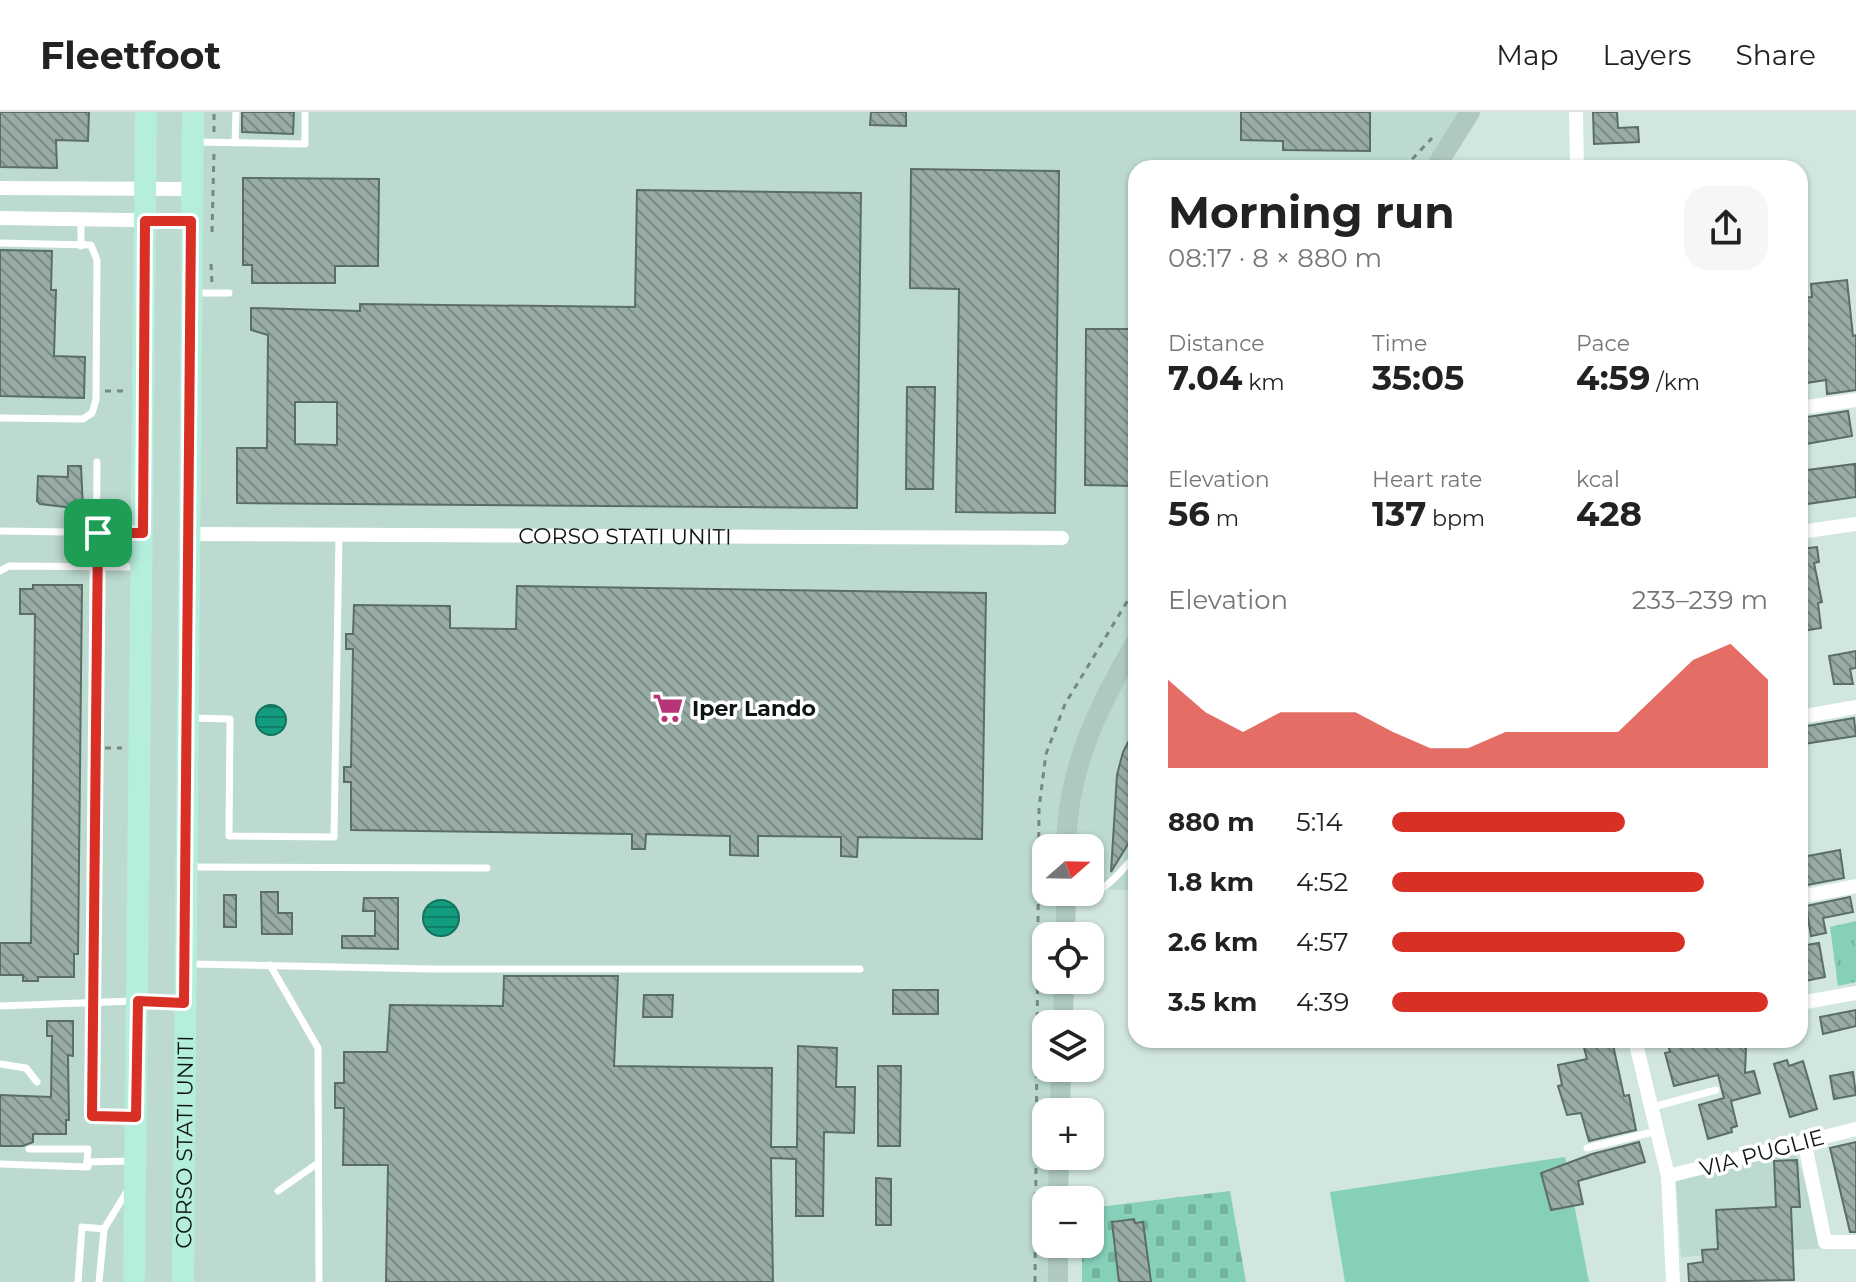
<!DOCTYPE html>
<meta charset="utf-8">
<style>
body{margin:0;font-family:Montserrat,sans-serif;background:#f6f6f6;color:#222;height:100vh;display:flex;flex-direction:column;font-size:30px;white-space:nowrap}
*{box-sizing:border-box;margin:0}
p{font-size:26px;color:#767676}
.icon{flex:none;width:44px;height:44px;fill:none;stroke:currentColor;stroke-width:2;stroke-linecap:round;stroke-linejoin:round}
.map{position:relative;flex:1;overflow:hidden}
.sheet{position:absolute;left:1128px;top:48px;width:680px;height:888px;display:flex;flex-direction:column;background:#fff;border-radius:24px;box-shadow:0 2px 6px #0004}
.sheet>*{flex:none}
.needle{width:52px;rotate:70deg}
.tools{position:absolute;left:1032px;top:722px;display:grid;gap:16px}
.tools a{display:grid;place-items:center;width:72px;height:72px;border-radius:16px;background:#fff;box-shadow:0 2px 6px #0004;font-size:40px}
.pin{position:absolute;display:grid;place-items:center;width:68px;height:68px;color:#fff;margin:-34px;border-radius:16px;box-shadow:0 4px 12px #0006}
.round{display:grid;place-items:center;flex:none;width:84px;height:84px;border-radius:24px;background:#f6f6f6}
.headline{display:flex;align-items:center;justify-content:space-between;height:136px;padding:0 40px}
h1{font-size:44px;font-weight:700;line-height:60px}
.figures{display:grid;grid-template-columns:repeat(3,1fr);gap:12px;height:136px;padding:8px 40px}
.figures div{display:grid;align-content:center}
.figures b{font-size:34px;font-weight:700}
.figures small{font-size:22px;font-weight:400}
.figures p{font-size:22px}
.chart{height:224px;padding:16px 40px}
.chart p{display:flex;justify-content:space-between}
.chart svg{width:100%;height:144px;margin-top:8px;fill:#d93025;opacity:.7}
ul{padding:0 40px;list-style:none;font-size:26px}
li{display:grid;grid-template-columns:128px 96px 1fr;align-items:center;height:60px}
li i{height:20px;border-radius:10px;background:#d93025}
header{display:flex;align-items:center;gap:48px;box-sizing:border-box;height:112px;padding:0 40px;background:#fff;border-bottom:2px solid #e0e0e0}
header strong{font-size:38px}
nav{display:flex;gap:44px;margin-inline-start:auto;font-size:28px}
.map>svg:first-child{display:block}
.built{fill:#bcdad0}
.grass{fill:url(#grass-tufts)}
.cemetery{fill:url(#cemetery-stones)}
.pitch{fill:#86d0ba}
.water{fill:url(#water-rules);stroke:#12745f;stroke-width:2}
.building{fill:url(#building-back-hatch);stroke:#5a6e67;stroke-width:2;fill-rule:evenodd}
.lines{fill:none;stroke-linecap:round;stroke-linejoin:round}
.path{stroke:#778782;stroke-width:3;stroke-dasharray:6 6;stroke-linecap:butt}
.lane{stroke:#fff;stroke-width:7}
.street{stroke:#fff;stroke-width:14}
.secondary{stroke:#afc8c0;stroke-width:20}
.primary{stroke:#b5eedd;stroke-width:22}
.route-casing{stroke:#fff;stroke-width:16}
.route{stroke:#d93025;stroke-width:10}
.labels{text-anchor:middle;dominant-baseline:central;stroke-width:7;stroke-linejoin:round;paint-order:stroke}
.street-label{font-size:22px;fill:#0e1613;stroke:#fff}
.poi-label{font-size:22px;font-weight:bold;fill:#0e1613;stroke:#fff;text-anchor:start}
</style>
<header>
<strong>Fleetfoot</strong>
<nav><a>Map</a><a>Layers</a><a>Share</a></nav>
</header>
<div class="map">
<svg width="1856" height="1170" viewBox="0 0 1856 1170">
<defs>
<pattern id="grass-tufts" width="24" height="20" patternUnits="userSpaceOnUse" patternTransform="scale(2)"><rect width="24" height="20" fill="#86d0ba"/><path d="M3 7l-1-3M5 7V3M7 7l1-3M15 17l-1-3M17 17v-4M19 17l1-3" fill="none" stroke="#72b29f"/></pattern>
<pattern id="cemetery-stones" width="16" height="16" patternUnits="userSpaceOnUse" patternTransform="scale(2)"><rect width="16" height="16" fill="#86d0ba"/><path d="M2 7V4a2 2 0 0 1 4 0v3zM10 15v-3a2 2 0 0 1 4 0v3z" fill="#72b29f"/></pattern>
<pattern id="water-rules" width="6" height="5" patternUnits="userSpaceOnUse" patternTransform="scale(2)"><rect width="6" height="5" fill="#149c7f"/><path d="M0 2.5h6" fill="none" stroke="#117e67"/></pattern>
<pattern id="building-back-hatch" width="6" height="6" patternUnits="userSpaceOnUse" patternTransform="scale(2)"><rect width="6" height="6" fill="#98aca5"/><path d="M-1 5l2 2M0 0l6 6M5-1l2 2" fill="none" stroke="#7a8b85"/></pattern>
</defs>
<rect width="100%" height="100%" fill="#d0e6df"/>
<g class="built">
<path d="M0,0H1462L1424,56H1136V779L1090,776V736H1046V780H1055V824H1046V868H1055L1054,912H1046V956H1054V1000H1046V1044H1053V1088H1046V1132H1053V1170H0Z"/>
<path d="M1794,1036L1826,1136L1681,1145L1676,1066Z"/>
</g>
<path class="grass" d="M1856,809V870L1838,874L1830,815Z"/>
<path class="cemetery" d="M1230,1079L1246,1170H1082V1132H1090V1096Z"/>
<path class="pitch" d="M1565,1045L1589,1170H1345L1330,1080Z"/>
<g class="water">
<circle cx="271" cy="608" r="15"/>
<circle cx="441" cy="806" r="18"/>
</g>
<g class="building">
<path d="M0,0H89L88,29L56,28L57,56L0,55Z"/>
<path d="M242,0H294L293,22L242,20Z"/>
<path d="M871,0H906V14L870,13Z"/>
<path d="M1241,0H1370V39L1283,38V29L1241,28Z"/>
<path d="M1593,0H1617L1618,16L1638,15L1639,30L1594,32Z"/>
<path d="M911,57L1059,59L1055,401L956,400L959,177L910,176Z"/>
<path d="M243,66L379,67L378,154H335V171H252V153H243Z"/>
<path d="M637,78L861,81L857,396L237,391V336H267L268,223L251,218V196L360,199V192L635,195ZM295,290H337V333L295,332Z"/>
<path d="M0,138L52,139L51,178H56L54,244L85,245L84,286L0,284Z"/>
<path d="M1847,168L1853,224L1856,223V278L1827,282L1826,268L1800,272V186L1812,185L1811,172Z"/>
<path d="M1086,217H1136V374L1085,373Z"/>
<path d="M907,275H935L933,377H906Z"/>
<path d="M1848,299L1852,324L1800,333V306Z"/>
<path d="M1855,352L1856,385L1800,393V359Z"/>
<path d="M68,354H81L83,397L40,392L37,389L38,364L68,365Z"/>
<path d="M1817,435L1819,450L1814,451L1822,490L1818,491L1821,516L1802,519L1800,437Z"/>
<path d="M33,473H82L78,842H74V865H38V869H23V863H0V831H31L35,502H20V477H33Z"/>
<path d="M517,474L986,481L982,727L858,725L857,745L841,744V725L758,724V744L730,743V724L646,722L645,737H632V722L351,718V670H344V655H351L353,537H346V522H353L354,493L450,494V516L516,517Z"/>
<path d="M1856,539V556L1850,557L1853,572H1834L1829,544Z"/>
<path d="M1854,606L1856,624L1803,632L1801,615Z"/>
<path d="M1136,615V719L1111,760L1117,663L1123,640Z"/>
<path d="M1840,738L1844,766L1807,773L1802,745Z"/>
<path d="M261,780H278V801H292V822H262Z"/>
<rect x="224" y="783" width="12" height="32"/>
<path d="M1850,785L1853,800L1823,806L1826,821L1811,824L1806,794Z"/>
<path d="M364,786H398V837L342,836V824H375V799H363Z"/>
<path d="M1819,831L1825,865L1800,870V834Z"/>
<path d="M504,864H618L614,954L772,956L771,1035H797L798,934L837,936L836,975H855L854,1021L824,1020L823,1104H796V1047L771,1046L773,1170H386L388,1053H343L344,996H335V971H344V940H387L390,893L503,894Z"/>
<rect x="893" y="878" width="45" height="24"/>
<path d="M644,883H673L672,905H643Z"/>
<path d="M1856,898V914L1823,922L1820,905Z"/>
<path d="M47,909H73V944L68,943L69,1008H66V1022H33V1030L23,1034H0V983L51,985L52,924H47Z"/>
<path d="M1582,928H1612L1624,984L1629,983L1636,1018L1589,1029L1581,1001L1567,1003L1558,974L1562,973L1558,953L1587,947Z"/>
<path d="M1667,928H1737L1746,937L1745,961L1754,959L1760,981L1731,989L1737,1014L1731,1016L1732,1020L1708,1027L1699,993L1724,986L1718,963L1674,974L1665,941L1670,940Z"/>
<path d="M1787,948L1789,954L1803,949L1817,997L1790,1005L1774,952Z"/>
<path d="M878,954H901L900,1034H878Z"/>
<path d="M1853,960L1856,983L1834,987L1830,964Z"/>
<path d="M1639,1030L1645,1050L1578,1069L1583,1092L1551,1098L1541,1061L1592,1042Z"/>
<path d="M1856,1030V1120H1850L1830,1036Z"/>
<path d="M1797,1048L1800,1095H1791L1794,1168L1689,1170L1688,1152L1703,1150L1702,1138L1718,1137L1716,1098L1776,1095L1774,1049Z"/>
<path d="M876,1066L891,1067V1113H876Z"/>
<path d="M1134,1107L1135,1111L1143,1110L1151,1170H1119L1112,1110Z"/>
</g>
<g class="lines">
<g class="path">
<path d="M214,20V0"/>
<path d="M1404,56L1432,26"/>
<path d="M212,120L214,40"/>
<path d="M211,152L212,172"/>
<path d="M105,279H126"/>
<path d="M105,636H122"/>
<path d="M1035,1170L1039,696L1046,642L1065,592L1136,475"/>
</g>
<g class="lane">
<path d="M195,30L305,32V0"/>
<path d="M235,31L236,0"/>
<path d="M81,109V134"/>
<path d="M0,131L91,133L97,148L96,288L92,301L83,307L0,306"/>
<path d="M196,181H229"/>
<path d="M97,350L92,1004L134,1005"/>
<path d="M0,419L138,421"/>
<path d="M0,459L9,454L137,455"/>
<path d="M192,606L230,607L229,724L334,725L339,423"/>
<path d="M191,755L487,756"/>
<path d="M1068,786C1102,785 1114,767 1136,743"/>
<path d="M191,852L431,857H860"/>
<path d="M270,853L318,936L319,1170"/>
<path d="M0,894L134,889"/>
<path d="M0,952L26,956L37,970"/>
<path d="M1653,995L1716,978"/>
<path d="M1587,1036L1657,1019"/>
<path d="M29,1037H88L87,1050L130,1049"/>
<path d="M0,1052L88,1055L87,1050"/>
<path d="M278,1079L318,1051"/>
<path d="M78,1170L82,1115L104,1117"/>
<path d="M99,1170L104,1117L129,1076"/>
</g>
<g class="street">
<path d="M1576,0L1577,56"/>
<path d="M0,76L191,77"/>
<path d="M0,106L191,109"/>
<path d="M1800,296L1856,288"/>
<path d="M1800,420L1856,412"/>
<path id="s1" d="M187,422L1062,426"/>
<path d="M1800,605L1856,595"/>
<path d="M1800,785L1856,774"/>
<path d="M138,889L184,891"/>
<path d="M1800,891L1856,881"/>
<path d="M1635,928L1668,1064L1673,1170"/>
<path d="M1804,1028L1825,1130H1856"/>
<path d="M1668,1064L1856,1017"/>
</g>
<g class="secondary">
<path d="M1435,56L1470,0"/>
<path d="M1066,736C1067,658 1097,596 1136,530"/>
<path d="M1065,824L1066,780"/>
<path d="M1063,912L1064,868"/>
<path d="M1060,1000L1061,956"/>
<path d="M1058,1088L1059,1044"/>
<path d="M1058,1132V1170"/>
</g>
<g class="primary">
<path d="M134,1170L146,0"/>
<path id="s2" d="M183,1170L193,0"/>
</g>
</g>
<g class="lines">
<g class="route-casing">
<path id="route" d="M145,109H191L184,891L138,889L136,1005L92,1004L98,421H143Z"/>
</g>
<use href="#route" class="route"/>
</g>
<defs>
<g id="supermarket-bare" transform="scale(2.4)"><path d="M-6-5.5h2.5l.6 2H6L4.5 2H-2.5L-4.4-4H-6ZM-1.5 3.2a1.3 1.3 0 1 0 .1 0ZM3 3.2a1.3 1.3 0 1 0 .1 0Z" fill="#b83478" stroke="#fff" stroke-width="2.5" paint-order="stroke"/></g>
</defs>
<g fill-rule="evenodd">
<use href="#supermarket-bare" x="668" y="596"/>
</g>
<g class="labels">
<g class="street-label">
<text stroke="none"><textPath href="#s1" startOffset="438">CORSO STATI UNITI</textPath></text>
<text stroke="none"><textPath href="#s2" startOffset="140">CORSO STATI UNITI</textPath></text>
<text transform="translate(1762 1041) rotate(-15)">VIA PUGLIE</text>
</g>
<g class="poi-label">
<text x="692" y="596">Iper Lando</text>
</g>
</g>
</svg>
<div class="tools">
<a><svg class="needle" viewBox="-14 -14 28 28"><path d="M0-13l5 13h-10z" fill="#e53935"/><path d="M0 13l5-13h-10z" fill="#767676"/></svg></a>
<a><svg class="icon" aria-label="locate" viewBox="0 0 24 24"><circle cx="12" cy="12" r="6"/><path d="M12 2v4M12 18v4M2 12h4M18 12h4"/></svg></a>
<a><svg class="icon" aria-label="layers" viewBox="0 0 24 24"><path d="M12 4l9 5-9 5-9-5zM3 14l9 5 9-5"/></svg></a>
<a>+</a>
<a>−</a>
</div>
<div class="pin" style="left:98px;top:421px;background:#1e9e55"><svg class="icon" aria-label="arrive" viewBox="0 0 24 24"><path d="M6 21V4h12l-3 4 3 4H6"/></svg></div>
<section class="sheet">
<div class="headline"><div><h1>Morning run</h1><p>08:17 · 8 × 880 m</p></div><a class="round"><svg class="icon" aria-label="share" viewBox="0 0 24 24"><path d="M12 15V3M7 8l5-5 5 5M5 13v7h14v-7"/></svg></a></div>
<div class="figures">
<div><p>Distance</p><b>7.04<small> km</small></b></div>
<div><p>Time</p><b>35:05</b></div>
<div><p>Pace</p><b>4:59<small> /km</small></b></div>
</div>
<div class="figures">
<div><p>Elevation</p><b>56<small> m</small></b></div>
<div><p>Heart rate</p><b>137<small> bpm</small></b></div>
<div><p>kcal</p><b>428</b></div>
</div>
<div class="chart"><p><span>Elevation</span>233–239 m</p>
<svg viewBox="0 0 160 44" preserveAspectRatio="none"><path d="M0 44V17L10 27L20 33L30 27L40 27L50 27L60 33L70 38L80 38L90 33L100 33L110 33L120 33L130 22L140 11L150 6L160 17V44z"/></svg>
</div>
<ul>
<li><b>880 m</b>5:14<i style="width:62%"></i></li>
<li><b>1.8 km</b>4:52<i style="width:83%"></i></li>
<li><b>2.6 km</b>4:57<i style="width:78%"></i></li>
<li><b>3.5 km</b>4:39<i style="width:100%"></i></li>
</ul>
</section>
</div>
